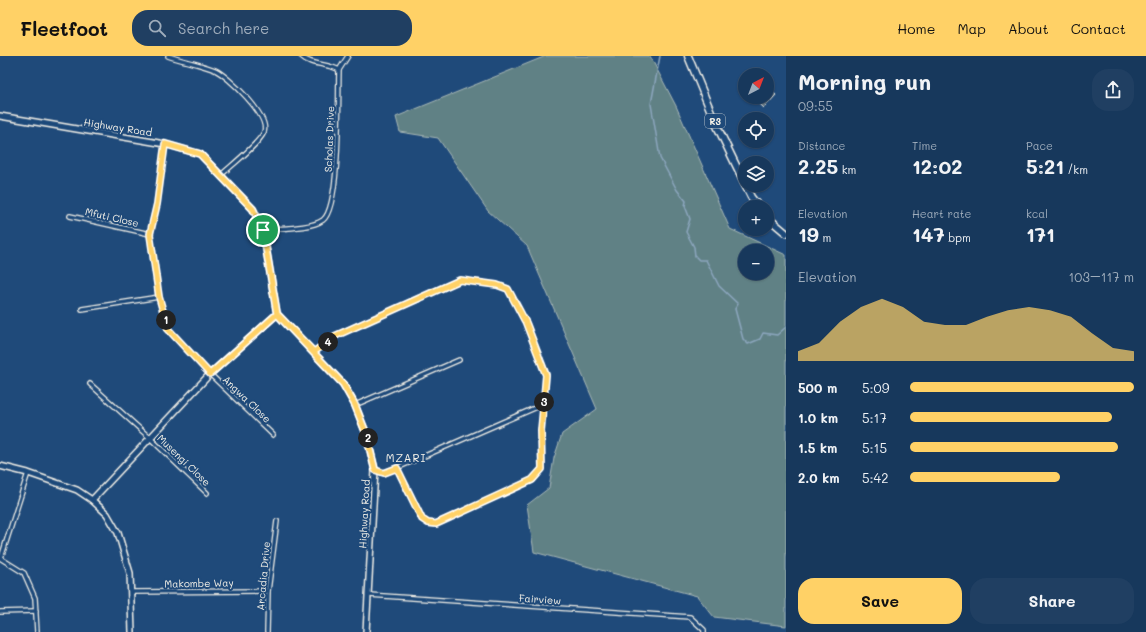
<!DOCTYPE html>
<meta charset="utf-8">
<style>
body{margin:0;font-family:Mali,sans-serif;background:#203f62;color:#f1f3f6;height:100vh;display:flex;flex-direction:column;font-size:15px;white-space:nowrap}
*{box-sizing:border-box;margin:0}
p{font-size:13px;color:#9eacbb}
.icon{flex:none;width:22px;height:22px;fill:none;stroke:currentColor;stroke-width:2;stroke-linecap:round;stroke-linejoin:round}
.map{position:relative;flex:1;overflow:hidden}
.drawer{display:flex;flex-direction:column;background:#17385c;width:360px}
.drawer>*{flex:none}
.needle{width:26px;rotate:42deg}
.tools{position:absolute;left:738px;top:12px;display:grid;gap:8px}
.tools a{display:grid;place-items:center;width:36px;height:36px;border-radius:50%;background:#17385c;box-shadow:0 1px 3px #0004,0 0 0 1px #365272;font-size:20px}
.pin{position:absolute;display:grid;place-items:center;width:34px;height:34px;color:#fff;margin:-17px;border:2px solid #fff;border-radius:50%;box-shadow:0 1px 4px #0007}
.km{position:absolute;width:20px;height:20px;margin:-10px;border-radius:50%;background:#222;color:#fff;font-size:11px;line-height:20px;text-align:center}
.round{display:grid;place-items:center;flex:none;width:42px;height:42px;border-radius:16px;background:#203f62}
.summary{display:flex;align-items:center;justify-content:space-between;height:68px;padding:0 12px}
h1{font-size:22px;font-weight:700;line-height:30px}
.stats{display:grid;grid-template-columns:repeat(3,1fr);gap:6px;height:68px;padding:4px 12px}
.stats div{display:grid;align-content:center}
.stats b{font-size:20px;font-weight:700}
.stats small{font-size:11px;font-weight:400}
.stats p{font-size:11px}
.chart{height:112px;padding:8px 12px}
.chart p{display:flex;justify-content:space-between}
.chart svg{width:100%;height:72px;margin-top:4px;fill:#ffd166;opacity:.7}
.button{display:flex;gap:8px;margin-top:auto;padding:8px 12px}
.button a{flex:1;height:46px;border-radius:16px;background:#ffd166;color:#111;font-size:16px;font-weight:700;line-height:46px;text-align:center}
.button a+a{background:#203f62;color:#f1f3f6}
ul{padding:0 12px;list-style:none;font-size:13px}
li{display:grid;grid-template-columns:64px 48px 1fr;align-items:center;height:30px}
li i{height:10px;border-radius:5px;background:#ffd166}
header{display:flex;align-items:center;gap:24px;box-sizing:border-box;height:56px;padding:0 20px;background:#ffd166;color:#111}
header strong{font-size:19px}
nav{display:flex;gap:22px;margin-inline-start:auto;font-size:14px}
.search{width:280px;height:36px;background:#203f62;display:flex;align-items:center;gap:10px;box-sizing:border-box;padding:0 14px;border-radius:16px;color:#9eacbb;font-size:15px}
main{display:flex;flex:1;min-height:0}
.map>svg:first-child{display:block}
.green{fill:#608185;stroke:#aab9b6;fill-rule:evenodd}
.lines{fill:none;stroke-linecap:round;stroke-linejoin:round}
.stream{stroke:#8da7bf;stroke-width:1.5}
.building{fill:#627483;stroke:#f4f1e8}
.street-casing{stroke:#f4f1e8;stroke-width:6}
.secondary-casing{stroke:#f4f1e8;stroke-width:8}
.highway-casing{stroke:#f4f1e8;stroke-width:9}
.street{stroke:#1f4a7a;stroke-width:3.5}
.secondary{stroke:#1f4a7a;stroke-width:5}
.highway{stroke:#1f4a7a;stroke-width:6}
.route-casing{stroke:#fff;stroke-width:8}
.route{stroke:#ffd166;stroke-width:5}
.labels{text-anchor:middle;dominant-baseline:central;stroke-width:4;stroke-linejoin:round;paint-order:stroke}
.shield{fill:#1f4a7a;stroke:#b4bfc7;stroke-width:1}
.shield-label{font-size:9px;font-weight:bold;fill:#f4f1e8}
.street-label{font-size:10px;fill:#f4f1e8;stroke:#1f4a7a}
.neighbourhood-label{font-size:11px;letter-spacing:1px;fill:#f4f1e8;stroke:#1f4a7a}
</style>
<header>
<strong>Fleetfoot</strong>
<div class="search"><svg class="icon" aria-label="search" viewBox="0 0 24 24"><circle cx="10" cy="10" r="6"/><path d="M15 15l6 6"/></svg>Search here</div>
<nav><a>Home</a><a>Map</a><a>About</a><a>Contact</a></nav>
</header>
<main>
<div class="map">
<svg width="786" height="576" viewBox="0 0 786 576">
<rect width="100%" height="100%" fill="#1f4a7a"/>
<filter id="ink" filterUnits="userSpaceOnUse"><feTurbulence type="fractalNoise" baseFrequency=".025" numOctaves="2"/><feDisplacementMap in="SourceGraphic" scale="8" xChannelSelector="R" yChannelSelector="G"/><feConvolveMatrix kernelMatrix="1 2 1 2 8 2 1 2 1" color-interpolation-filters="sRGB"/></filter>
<g filter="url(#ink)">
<path class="green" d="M546,0H650L676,50L730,173L786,199V570L714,561L697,540L534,496L527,449L549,432L554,402L562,378L597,353L527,190L488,155L438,82L400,76L396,61ZM745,195H767V217H745Z"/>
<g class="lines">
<path class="stream" d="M660,0L651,48L660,102L677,134L686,145L685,150L690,163L686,176L694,191L695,200L699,204H706L719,230L738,248L735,253L743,283L748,288L760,283L763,277L777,279L786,271"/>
</g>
<path class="building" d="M767,31L776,39L764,52L752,41H767Z"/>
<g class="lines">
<g class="street-casing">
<g id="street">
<path d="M168,0C183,5 200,8 215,14C228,20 270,60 264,76C259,88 232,109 221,119"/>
<path d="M301,0C311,10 328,7 339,14L348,0"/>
<path d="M165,88L157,148L150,178L159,241L168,273L210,318L273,379"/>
<path d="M70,160L150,178"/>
<path d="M263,174C279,172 310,173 323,164C341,150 338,40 339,14"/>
<path d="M82,253L159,241"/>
<path d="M314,296L335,280L460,224L497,229L508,233L526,267L546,319L544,348L397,412L384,417L375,414"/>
<path d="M90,328L150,382L207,437"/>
<path d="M355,349L459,304"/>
<path d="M397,412L422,463L428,467L436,468L533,424L542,413L541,375L544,348"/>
<path d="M0,502L24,517L35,542L37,576"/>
<path d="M1,502L28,417"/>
<path d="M131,536L268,535"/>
<path d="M369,539L690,561L704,574V576"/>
<path d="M0,556L36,555"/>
<path d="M267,576L268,535L277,465"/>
</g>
</g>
<g class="secondary-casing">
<g id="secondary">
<path d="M0,60L165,88L200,98L253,153L263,174L277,258L343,328L355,349L366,377L375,414L366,576"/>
<path d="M0,410L28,417L77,434L92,444L107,458L118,477L130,517L132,576"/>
<path d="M92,444L210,318L277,258"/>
</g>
</g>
<g class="highway-casing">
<g id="highway">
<path d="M688,0L716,68L745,128"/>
<path d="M745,129L751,141L759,151"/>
<path d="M767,161L786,177"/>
</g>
</g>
<use href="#street" class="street"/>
<use href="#secondary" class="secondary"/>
<use href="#highway" class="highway"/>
</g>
</g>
<g class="lines" filter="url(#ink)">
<g class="route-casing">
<path id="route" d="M263,174L253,153L200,98L165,88L157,148L150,178L159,241L168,273L210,318L277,258L343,328L355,349L366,377L375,414L384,417L397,412L422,463L428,467L436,468L532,424L542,413L541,375L546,319L526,267L508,233L497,229L460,224L335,280L314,296L277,258L263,174"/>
</g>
<use href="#route" class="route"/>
</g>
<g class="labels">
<rect class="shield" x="705" y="58" width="20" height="14" rx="3"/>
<g class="shield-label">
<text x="715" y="65">R3</text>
</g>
<g class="street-label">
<text transform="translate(118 71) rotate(9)">Highway Road</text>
<text transform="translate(329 83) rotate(-88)">Scholas Drive</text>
<text transform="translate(112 161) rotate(13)">Mfuti Close</text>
<text transform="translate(247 343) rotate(44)">Angwa Close</text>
<text transform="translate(184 404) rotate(44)">Musengi Close</text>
<text transform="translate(364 458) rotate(-87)">Highway Road</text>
<text transform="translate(263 520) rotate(-85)">Arcadia Drive</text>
<text transform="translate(199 527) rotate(-1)">Makombe Way</text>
<text transform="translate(540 543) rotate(4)">Fairview</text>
</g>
<g class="neighbourhood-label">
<text x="406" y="401">MZARI</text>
</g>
</g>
</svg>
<div class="tools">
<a><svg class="needle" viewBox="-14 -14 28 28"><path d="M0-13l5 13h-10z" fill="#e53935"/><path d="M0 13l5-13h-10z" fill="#9eacbb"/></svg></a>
<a><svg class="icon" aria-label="locate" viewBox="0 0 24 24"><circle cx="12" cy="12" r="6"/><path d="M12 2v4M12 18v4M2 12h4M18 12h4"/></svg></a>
<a><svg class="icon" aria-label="layers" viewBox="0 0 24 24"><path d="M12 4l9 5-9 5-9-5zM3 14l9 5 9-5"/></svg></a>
<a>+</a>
<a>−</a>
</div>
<div class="pin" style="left:263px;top:174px;background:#1e9e55"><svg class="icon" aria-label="arrive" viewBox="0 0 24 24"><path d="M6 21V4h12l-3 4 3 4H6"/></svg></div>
<b class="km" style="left:166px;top:264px">1</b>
<b class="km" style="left:368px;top:382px">2</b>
<b class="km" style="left:544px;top:346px">3</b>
<b class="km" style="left:328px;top:286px">4</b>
</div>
<section class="drawer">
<div class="summary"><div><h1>Morning run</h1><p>09:55</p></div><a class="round"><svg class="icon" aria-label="share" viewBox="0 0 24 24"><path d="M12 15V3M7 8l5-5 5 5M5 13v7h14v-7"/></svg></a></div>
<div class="stats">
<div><p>Distance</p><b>2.25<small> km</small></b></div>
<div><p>Time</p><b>12:02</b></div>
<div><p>Pace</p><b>5:21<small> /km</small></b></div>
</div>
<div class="stats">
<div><p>Elevation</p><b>19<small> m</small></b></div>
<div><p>Heart rate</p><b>147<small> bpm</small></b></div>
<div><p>kcal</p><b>171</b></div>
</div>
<div class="chart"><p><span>Elevation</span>103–117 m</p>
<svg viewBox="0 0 160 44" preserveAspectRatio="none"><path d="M0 44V38L10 33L20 20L30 11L40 6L50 11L60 20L70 22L80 22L90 17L100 13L110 11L120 13L130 17L140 27L150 36L160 38V44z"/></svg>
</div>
<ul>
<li><b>500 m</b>5:09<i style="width:100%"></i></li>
<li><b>1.0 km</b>5:17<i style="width:90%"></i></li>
<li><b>1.5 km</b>5:15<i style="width:93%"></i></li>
<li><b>2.0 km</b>5:42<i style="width:67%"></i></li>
</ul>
<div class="button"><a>Save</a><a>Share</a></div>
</section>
</main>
